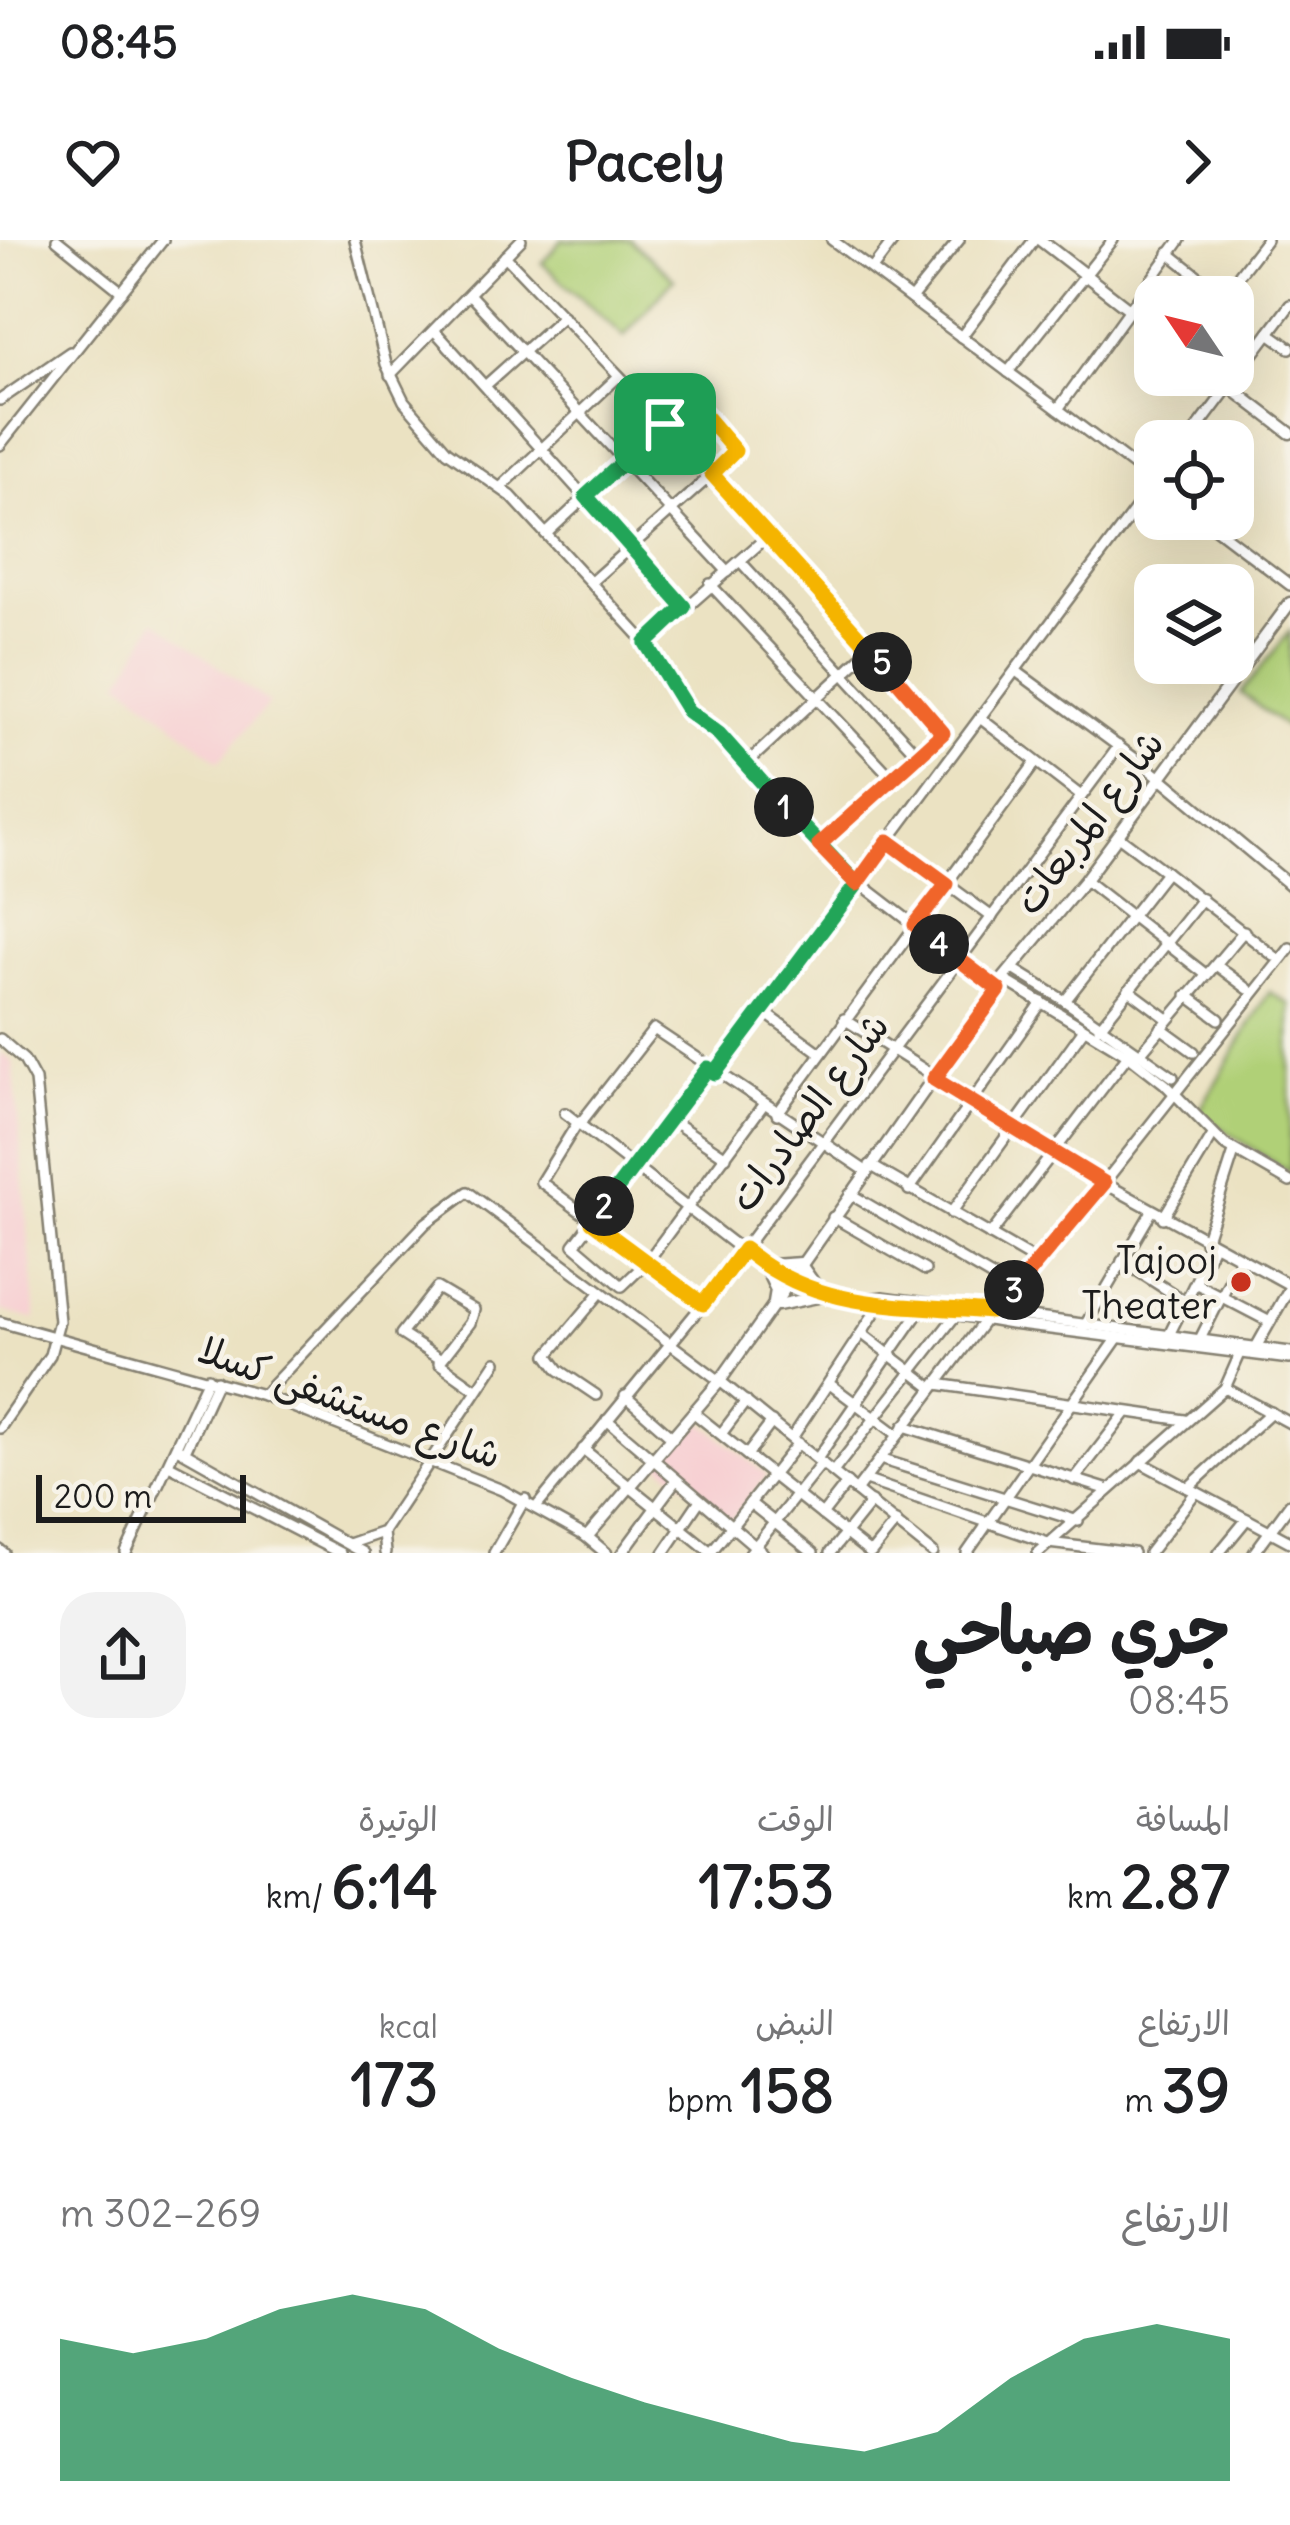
<!DOCTYPE html>
<html lang="ar">
<meta charset="utf-8">
<style>
body{margin:0;font-family:Delius,"Playpen Sans Arabic",sans-serif;background:#f2f2f2;color:#202124;direction:rtl;height:100vh;display:flex;flex-direction:column;font-size:45px;white-space:nowrap}
*{box-sizing:border-box;margin:0}
p{font-size:39px;color:#757577}
.icon{flex:none;width:66px;height:66px;fill:none;stroke:currentColor;stroke-width:2;stroke-linecap:round;stroke-linejoin:round}
.map{position:relative;height:1313px;overflow:hidden;direction:ltr}
.details{display:flex;flex-direction:column;background:#fff;flex:1}
.details>*{flex:none}
.needle{width:78px;rotate:305deg}
.buttons{position:absolute;left:1134px;top:36px;display:grid;gap:24px}
.buttons a{display:grid;place-items:center;width:120px;height:120px;border-radius:24px;background:#fff;box-shadow:0 12px 48px #0002;font-size:60px}
.scale{position:absolute;left:36px;bottom:30px;width:210px;box-sizing:border-box;padding-left:12px;border:6px solid #1c1c1c;border-top:0;font-size:33px;line-height:42px;white-space:nowrap;color:#1c1c1c;-webkit-text-stroke:9px #f7f3e8;paint-order:stroke}
.pin{position:absolute;display:grid;place-items:center;width:102px;height:102px;color:#fff;margin:-51px;border-radius:24px;box-shadow:0 6px 18px #0006}
.km{position:absolute;width:60px;height:60px;margin:-30px;border-radius:50%;background:#222;color:#fff;font-size:33px;line-height:60px;text-align:center}
.round{display:grid;place-items:center;flex:none;width:126px;height:126px;border-radius:36px;background:#f2f2f2}
.overview{display:flex;align-items:center;justify-content:space-between;height:204px;padding:0 60px}
h1{font-size:66px;font-weight:700;line-height:90px}
.figures{display:grid;grid-template-columns:repeat(3,1fr);gap:18px;height:204px;padding:12px 60px}
.figures div{display:grid;align-content:center}
.figures b{font-size:60px;font-weight:700}
.figures small{font-size:33px;font-weight:400}
.figures p{font-size:33px}
.chart{height:336px;padding:24px 60px}
.chart p{display:flex;justify-content:space-between}
.chart svg{width:100%;height:216px;margin-top:12px;fill:#0b8043;opacity:.7}
.status{display:flex;justify-content:space-between;align-items:center;height:84px;padding:0 60px;background:#fff;direction:ltr}
.status svg{height:33px;fill:currentColor}
header{display:flex;justify-content:space-between;align-items:center;height:156px;padding:0 60px;background:#fff;font-size:54px;font-weight:700}
.map>svg:first-child{display:block}
.built{fill:#f7cfd2}
.green{fill:#b0d077;stroke:#66764a;stroke-width:3}
.lines{fill:none;stroke-linecap:round;stroke-linejoin:round}
.minor-casing{stroke:#847f6f;stroke-width:14}
.major-casing{stroke:#847f6f;stroke-width:15}
.minor{stroke:#fff;stroke-width:9}
.major{stroke:#fff;stroke-width:10}
.split-1-casing{stroke:#fff;stroke-width:24}
.split-2-casing{stroke:#fff;stroke-width:24}
.split-3-casing{stroke:#fff;stroke-width:24}
.split-4-casing{stroke:#fff;stroke-width:24}
.split-5-casing{stroke:#fff;stroke-width:24}
.split-6-casing{stroke:#fff;stroke-width:24}
.split-1{stroke:#22a559;stroke-width:15}
.split-2{stroke:#22a559;stroke-width:15}
.split-3{stroke:#f5b400;stroke-width:15}
.split-4{stroke:#f0652b;stroke-width:15}
.split-5{stroke:#f0652b;stroke-width:15}
.split-6{stroke:#f5b400;stroke-width:15}
.poi-dot{fill:#c8321e;stroke:#f7f3e8;stroke-width:4.5}
.labels{text-anchor:middle;dominant-baseline:central;stroke-width:9;stroke-linejoin:round;paint-order:stroke}
.street-label{font-size:39px;fill:#1c1c1c;stroke:#f7f3e8}
.poi-label{font-size:39px;fill:#1c1c1c;stroke:#f7f3e8;text-anchor:end}
</style>
<div class="status"><b>08:45</b><svg viewBox="0 0 49 12"><path d="M0 12V9h3v3zM5 12V6h3v6zM10 12V3h3v9zM15 12V0h3v12zM26 1h20v11H26zM47 4h2v5h-2z"/></svg></div>
<header><svg class="icon" aria-label="forward" viewBox="0 0 24 24"><path d="M9 5l7 7-7 7"/></svg>Pacely<svg class="icon" aria-label="heart" viewBox="0 0 24 24"><path d="M12 20l-8-8c-3-5 5-10 8-4 3-6 11-1 8 4z"/></svg></header>
<div class="map">
<svg width="1290" height="1313" viewBox="0 0 1290 1313">
<rect width="100%" height="100%" fill="#f7f3e8"/>
<filter id="ink" filterUnits="userSpaceOnUse"><feTurbulence type="fractalNoise" baseFrequency=".00833" numOctaves="2"/><feDisplacementMap in="SourceGraphic" scale="24" xChannelSelector="R" yChannelSelector="G"/><feConvolveMatrix kernelMatrix="1 2 1 2 8 2 1 2 1" color-interpolation-filters="sRGB"/></filter>
<filter id="wash" filterUnits="userSpaceOnUse"><feTurbulence type="fractalNoise" baseFrequency=".004" numOctaves="4" result="noise"/><feDisplacementMap in="SourceGraphic" scale="48" xChannelSelector="R" yChannelSelector="G"/><feGaussianBlur stdDeviation="2.7" result="paint"/><feColorMatrix in="noise" values="0 0 0 0 0 0 0 0 0 0 0 0 0 0 0 0 0 1.4 0 .05"/><feComposite in="paint" operator="in"/></filter>
<g filter="url(#wash)">
<rect width="100%" height="100%" fill="#ebe2c2"/>
<g class="built">
<path d="M155,380L269,463L219,521L121,441Z"/>
<path d="M0,812L13,822L36,1080L0,1070Z"/>
<path d="M697,1178L767,1235L731,1281L659,1224Z"/>
</g>
<g class="green">
<path d="M562,0H630L674,39L624,96L542,23Z"/>
<path d="M1290,391V491L1241,453Z"/>
<path d="M1269,752L1290,764V933L1198,873Z"/>
</g>
</g>
<g filter="url(#ink)">
<g class="lines">
<g class="minor-casing">
<g id="minor">
<path d="M57,0L122,52"/>
<path d="M355,0L386,124L404,161L447,211L511,256L646,403L688,471L719,494L843,630L999,750"/>
<path d="M832,0L1155,242"/>
<path d="M1169,13L1223,56"/>
<path d="M505,16L713,234L943,491L819,605"/>
<path d="M872,29L894,0"/>
<path d="M469,54L728,332"/>
<path d="M1222,57L1266,0"/>
<path d="M911,59L959,0"/>
<path d="M434,90L684,367"/>
<path d="M1269,93L1290,108"/>
<path d="M961,97L1034,0"/>
<path d="M1008,132L1113,0"/>
<path d="M390,135L521,0"/>
<path d="M486,145L563,76"/>
<path d="M0,160L70,112"/>
<path d="M1058,169L1180,0"/>
<path d="M1188,201L1290,65"/>
<path d="M0,205L163,0"/>
<path d="M500,248L619,136"/>
<path d="M1203,279L1290,345"/>
<path d="M546,294L681,168L691,163C707,174 731,197 734,215L591,342"/>
<path d="M740,321L919,516"/>
<path d="M710,344L893,539"/>
<path d="M646,403L768,296"/>
<path d="M1016,431L1160,537L1290,645"/>
<path d="M980,478L1081,556"/>
<path d="M745,525L870,409"/>
<path d="M1118,596L1166,632"/>
<path d="M888,601L992,677"/>
<path d="M1085,640L1204,733"/>
<path d="M1216,725L1248,749"/>
<path d="M1015,730L1065,761"/>
<path d="M1003,739L1128,815L1165,844L1224,904L1290,942"/>
<path d="M1129,750L1168,779"/>
<path d="M1187,755L1219,779"/>
<path d="M764,772L819,812"/>
<path d="M844,779L1104,943L1290,1045"/>
<path d="M1099,788L1202,659"/>
<path d="M1161,788L1194,812"/>
<path d="M0,799L24,820L35,840L59,1081L50,1115L0,1188"/>
<path d="M1140,814L1244,691"/>
<path d="M708,828L574,1005L622,1046L647,1022L763,865"/>
<path d="M715,833L1155,243"/>
<path d="M1173,837L1065,761L1166,632L1274,716"/>
<path d="M565,873L788,1046L851,1061L883,1057L1290,1112"/>
<path d="M777,874L1036,522"/>
<path d="M671,880L726,917"/>
<path d="M582,881L654,789L866,931"/>
<path d="M578,882L541,942L703,1064"/>
<path d="M870,925L1036,1021"/>
<path d="M909,950L1042,762"/>
<path d="M850,954L1014,1050"/>
<path d="M951,973L1084,789"/>
<path d="M833,977L925,1030"/>
<path d="M1163,978L1213,895"/>
<path d="M990,995L1128,815"/>
<path d="M1205,1002L1234,912"/>
<path d="M1122,1021L1186,1062"/>
<path d="M1195,1043L1270,1082"/>
<path d="M873,1060L1011,1084L1290,1119"/>
<path d="M0,1082L263,1155L502,1250L587,1297"/>
<path d="M1084,1087L1152,971"/>
<path d="M864,1095L933,1148"/>
<path d="M1167,1099L1213,1006"/>
<path d="M1198,1103L1240,1020"/>
<path d="M1255,1109L1290,1047"/>
<path d="M439,1123L470,1083L474,1070L437,1048L401,1094L441,1120L439,1123L477,1150"/>
<path d="M937,1144L1185,1180"/>
<path d="M831,1145L898,1195"/>
<path d="M1225,1148L1290,1183"/>
<path d="M263,1155L426,983L468,952L720,1141L933,1313"/>
<path d="M596,1155L559,1130L548,1115L601,1052"/>
<path d="M625,1156L673,1198"/>
<path d="M694,1173L870,1313"/>
<path d="M607,1180L763,1313"/>
<path d="M904,1186L1109,1250"/>
<path d="M721,1194L746,1161"/>
<path d="M792,1198L881,1063"/>
<path d="M177,1208L363,1313"/>
<path d="M583,1209L712,1313"/>
<path d="M185,1211L217,1141"/>
<path d="M747,1215L772,1182"/>
<path d="M817,1219L923,1066"/>
<path d="M880,1219L1078,1281"/>
<path d="M1140,1222L1290,1302"/>
<path d="M169,1225L340,1313"/>
<path d="M833,1232L955,1076"/>
<path d="M865,1240L1048,1303L1133,1313"/>
<path d="M1074,1240L1125,1174"/>
<path d="M1188,1248L1271,1172"/>
<path d="M856,1251L991,1072L1104,943L1290,708"/>
<path d="M750,1263L813,1313"/>
<path d="M538,1265L703,1064L1119,506"/>
<path d="M822,1275L847,1243"/>
<path d="M383,1292L385,1313"/>
<path d="M348,1304L383,1292L496,1122"/>
<path d="M0,1310L4,1313"/>
<path d="M711,1312L798,1203"/>
<path d="M126,1313L208,1138"/>
<path d="M494,1313L525,1259"/>
<path d="M622,1313L676,1240"/>
<path d="M664,1313L700,1260"/>
<path d="M750,1313L822,1223"/>
<path d="M830,1313L871,1262"/>
<path d="M871,1313L896,1282"/>
<path d="M967,1313L1117,1099"/>
<path d="M1038,1313L1225,1148L1240,1114"/>
<path d="M1149,1313L1196,1252"/>
<path d="M1219,1313L1247,1279"/>
<path d="M1254,1313L1290,1264"/>
</g>
</g>
<g class="major-casing">
<g id="major">
<path d="M1040,0L1155,89"/>
<path d="M1214,135L1290,193"/>
<path d="M771,1025L801,1023"/>
<path d="M802,1026L823,1056"/>
<path d="M767,1031L776,1050L774,1062"/>
<path d="M778,1065L823,1056"/>
<path d="M606,1313L587,1297L720,1141L1003,739L1085,640L1290,363"/>
</g>
</g>
<use href="#minor" class="minor"/>
<use href="#major" class="major"/>
</g>
</g>
<g class="lines" filter="url(#ink)">
<g class="split-1-casing">
<path id="split-1" d="M665,184L586,256L684,367L646,403L688,471L719,494L784,567"/>
</g>
<g class="split-2-casing">
<path id="split-2" d="M604,966L708,828L715,833L857,644L784,567"/>
</g>
<g class="split-3-casing">
<path id="split-3" d="M604,966L592,982L703,1064L744,1009C816,1072 905,1064 991,1072L1014,1050"/>
</g>
<g class="split-4-casing">
<path id="split-4" d="M939,704L999,750L934,839L1104,943L1014,1050"/>
</g>
<g class="split-5-casing">
<path id="split-5" d="M882,422L943,493L819,605L857,644L888,601L947,644L915,685L939,704"/>
</g>
<g class="split-6-casing">
<path id="split-6" d="M665,184L687,164H695L735,211L712,234L882,422"/>
</g>
<use href="#split-1" class="split-1"/>
<use href="#split-2" class="split-2"/>
<use href="#split-3" class="split-3"/>
<use href="#split-4" class="split-4"/>
<use href="#split-5" class="split-5"/>
<use href="#split-6" class="split-6"/>
</g>
<circle class="poi-dot" cx="1241" cy="1042" r="12"/>
<g class="labels">
<g class="street-label">
<text transform="translate(1089 582) rotate(-53)">شارع المربعات</text>
<text transform="translate(809 872) rotate(-53)">شارع الصادرات</text>
<text transform="translate(350 1162) rotate(20)">شارع مستشفى كسلا</text>
</g>
<g class="poi-label">
<text x="1217" y="1020">Tajooj<tspan x="1217" dy="45">Theater</tspan></text>
</g>
</g>
</svg>
<div class="buttons">
<a><svg class="needle" viewBox="-14 -14 28 28"><path d="M0-13l5 13h-10z" fill="#e53935"/><path d="M0 13l5-13h-10z" fill="#757577"/></svg></a>
<a><svg class="icon" aria-label="locate" viewBox="0 0 24 24"><circle cx="12" cy="12" r="6"/><path d="M12 2v4M12 18v4M2 12h4M18 12h4"/></svg></a>
<a><svg class="icon" aria-label="layers" viewBox="0 0 24 24"><path d="M12 4l9 5-9 5-9-5zM3 14l9 5 9-5"/></svg></a>
</div>
<div class="scale">200 m</div>
<div class="pin" style="left:665px;top:184px;background:#1e9e55"><svg class="icon" aria-label="arrive" viewBox="0 0 24 24"><path d="M6 21V4h12l-3 4 3 4H6"/></svg></div>
<b class="km" style="left:784px;top:567px">1</b>
<b class="km" style="left:604px;top:966px">2</b>
<b class="km" style="left:1014px;top:1050px">3</b>
<b class="km" style="left:939px;top:704px">4</b>
<b class="km" style="left:882px;top:422px">5</b>
</div>
<section class="details">
<div class="overview"><div><h1>جري صباحي</h1><p>08:45</p></div><a class="round"><svg class="icon" aria-label="share" viewBox="0 0 24 24"><path d="M12 15V3M7 8l5-5 5 5M5 13v7h14v-7"/></svg></a></div>
<div class="figures">
<div><p>المسافة</p><b>2.87<small> km</small></b></div>
<div><p>الوقت</p><b>17:53</b></div>
<div><p>الوتيرة</p><b>6:14<small> /km</small></b></div>
</div>
<div class="figures">
<div><p>الارتفاع</p><b>39<small> m</small></b></div>
<div><p>النبض</p><b>158<small> bpm</small></b></div>
<div><p>kcal</p><b>173</b></div>
</div>
<div class="chart"><p><span>الارتفاع</span>269–302 m</p>
<svg viewBox="0 0 160 44" preserveAspectRatio="none"><path d="M0 44V15L10 18L20 15L30 9L40 6L50 9L60 17L70 23L80 28L90 32L100 36L110 38L120 34L130 23L140 15L150 12L160 15V44z"/></svg>
</div>
</section>
